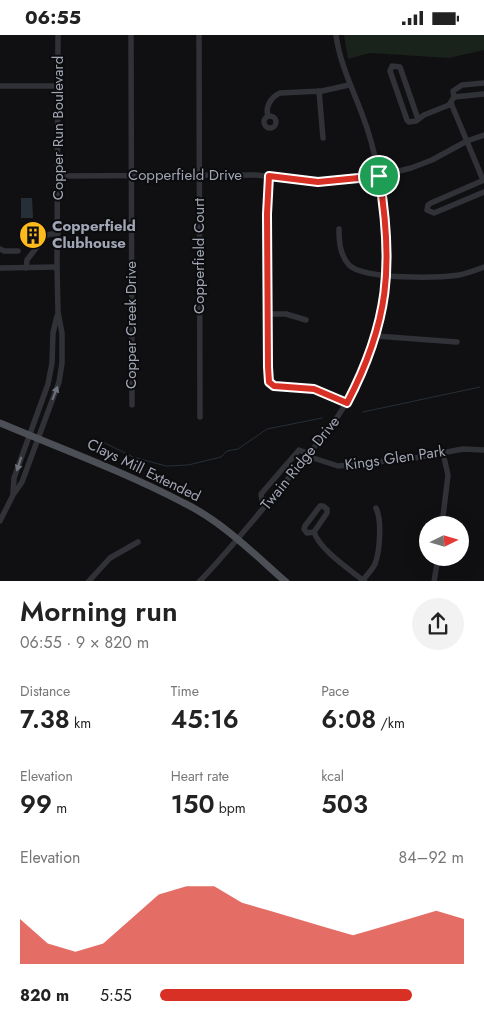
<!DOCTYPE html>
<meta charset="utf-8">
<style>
body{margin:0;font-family:Jost,sans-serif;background:#f2f2f2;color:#222;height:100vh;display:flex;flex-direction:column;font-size:19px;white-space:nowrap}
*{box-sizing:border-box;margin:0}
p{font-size:16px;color:#767676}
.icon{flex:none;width:28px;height:28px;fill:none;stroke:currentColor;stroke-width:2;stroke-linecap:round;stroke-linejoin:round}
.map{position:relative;height:546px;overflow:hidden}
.sheet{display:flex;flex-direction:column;background:#fff;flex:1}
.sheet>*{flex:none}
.needle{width:32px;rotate:85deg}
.tools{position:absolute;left:419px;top:481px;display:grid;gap:10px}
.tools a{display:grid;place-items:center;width:50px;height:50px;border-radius:50%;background:#fff;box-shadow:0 5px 20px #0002;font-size:25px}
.pin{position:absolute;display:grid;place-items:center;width:42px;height:42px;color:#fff;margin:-21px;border:2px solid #fff;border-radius:50%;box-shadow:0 1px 5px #0007}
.round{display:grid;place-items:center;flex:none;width:52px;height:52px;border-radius:26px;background:#f2f2f2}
.overview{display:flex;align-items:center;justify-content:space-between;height:85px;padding:0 20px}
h1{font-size:28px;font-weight:600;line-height:38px}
.figures{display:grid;grid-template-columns:repeat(3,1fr);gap:8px;height:85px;padding:5px 20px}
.figures div{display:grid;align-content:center}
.figures b{font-size:25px;font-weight:600}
.figures small{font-size:14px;font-weight:400}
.figures p{font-size:14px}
.chart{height:140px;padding:10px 20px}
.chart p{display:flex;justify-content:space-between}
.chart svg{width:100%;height:90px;margin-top:5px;fill:#d93025;opacity:.7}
ul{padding:0 20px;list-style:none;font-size:16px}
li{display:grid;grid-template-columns:80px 60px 1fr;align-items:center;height:38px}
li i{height:12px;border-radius:6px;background:#d93025}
.status{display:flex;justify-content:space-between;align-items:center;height:35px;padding:0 25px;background:#fff;direction:ltr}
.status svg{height:14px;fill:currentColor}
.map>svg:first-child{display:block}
.green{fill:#1a221c}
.water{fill:#262f37}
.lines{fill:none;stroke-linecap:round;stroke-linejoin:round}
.stream{stroke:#262f37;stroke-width:1}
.minor{stroke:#313238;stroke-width:5.5}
.major{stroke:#4d4f57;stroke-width:7}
.oneway{fill:#6e727d}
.route-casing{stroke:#fff;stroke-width:10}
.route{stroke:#d93025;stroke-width:6}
.labels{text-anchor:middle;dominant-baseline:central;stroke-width:4;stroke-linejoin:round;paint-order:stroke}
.street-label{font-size:15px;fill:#a0a6b5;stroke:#0c0b0d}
.poi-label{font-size:15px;font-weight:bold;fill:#a0a6b5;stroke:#0c0b0d;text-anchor:start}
</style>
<div class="status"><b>06:55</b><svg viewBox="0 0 49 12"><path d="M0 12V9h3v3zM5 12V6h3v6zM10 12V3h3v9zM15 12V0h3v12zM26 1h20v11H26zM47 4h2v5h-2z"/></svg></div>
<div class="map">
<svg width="484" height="547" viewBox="0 0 484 547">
<rect width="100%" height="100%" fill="#101012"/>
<path class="green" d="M344,0H484V15L449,23L370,18L348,24Z"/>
<path class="water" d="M21,163H32L33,183H21Z"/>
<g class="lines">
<g class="stream">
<path d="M363,377L480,352"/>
<path d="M101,406L133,422L166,431L188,430L221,422L227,416L238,414L267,394L322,383"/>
</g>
<g class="minor">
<path d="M131,0L132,370"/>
<path d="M199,0L200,382"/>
<path d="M0,51H58"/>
<path d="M319,56L323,103"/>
<path d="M454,62L484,59"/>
<path d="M451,68L483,145"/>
<path d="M268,81C265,72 271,62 280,58L322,56L349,50"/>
<circle cx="270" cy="87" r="6"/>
<path d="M418,84L400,32L392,31L390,36L407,85L409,87L416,86L424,80L449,70L454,62L453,56L462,50L484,48"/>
<path d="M58,141L256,140L317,147L341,146L379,141L411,133L432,125L467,106L484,100"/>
<path d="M269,141L267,179V332L269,347L274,351L280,353L314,354L347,368"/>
<path d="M484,145L431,168L428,170L427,175L434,178L484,157"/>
<path d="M339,194C339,207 340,220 349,230C365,245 437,243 459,240C468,238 476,235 484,232"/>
<path d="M0,214L4,216H18"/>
<path d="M0,233L57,232"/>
<path d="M26,233L27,225L46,200L58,198"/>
<path d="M268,279H286L306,285"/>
<path d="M376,301L457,307"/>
<path d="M307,421L338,431L415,423L463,414L484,415"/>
<path d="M13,458L14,443L48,349L52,328L53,298L57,281"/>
<path d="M266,469L262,465L261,459L299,415L309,419"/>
<path d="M320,471H323L327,474V478L314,497L307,498L304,494L305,491Z"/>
<path d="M0,486L13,460L22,447L59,347L62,328V298L58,277L57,232L58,0"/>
<path d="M442,490L448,440L443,418"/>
<path d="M314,497C320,515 349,534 365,547"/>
<path d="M363,545C367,540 372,535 375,529C380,516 382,485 376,473"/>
<path d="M88,547L110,523L138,507"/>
<path d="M199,547C228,517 254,484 281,452C300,429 321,406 338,381C388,309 395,226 379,141C375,120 370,99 362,79C352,52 340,29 336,0"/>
<path d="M434,547L438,522"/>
</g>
<path class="major" d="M0,388C62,414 125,437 184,468C223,487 254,519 286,547"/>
</g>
<defs><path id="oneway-solid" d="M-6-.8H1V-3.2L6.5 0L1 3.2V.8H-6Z" transform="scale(1.25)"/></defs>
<g class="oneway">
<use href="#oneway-solid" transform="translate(55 358) rotate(-69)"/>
<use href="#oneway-solid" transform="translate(19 429) rotate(108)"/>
</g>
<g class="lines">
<g class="route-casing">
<path id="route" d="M269,141L318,147L379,141C394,230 389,288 347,368L314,354L274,351L269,347L268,332L267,179Z"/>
</g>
<use href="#route" class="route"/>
</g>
<defs>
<g id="building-disc" transform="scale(1.4375)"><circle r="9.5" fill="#ffba1c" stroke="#0c0b0d"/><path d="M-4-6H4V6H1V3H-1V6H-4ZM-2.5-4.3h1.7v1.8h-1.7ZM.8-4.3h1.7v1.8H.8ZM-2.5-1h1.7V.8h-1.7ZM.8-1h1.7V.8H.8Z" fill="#111"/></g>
</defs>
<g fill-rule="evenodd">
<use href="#building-disc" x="33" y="200"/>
</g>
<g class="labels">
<g class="street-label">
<text transform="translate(58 93) rotate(-90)">Copper Run Boulevard</text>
<text x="185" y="140">Copperfield Drive</text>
<text transform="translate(199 221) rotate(-90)">Copperfield Court</text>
<text transform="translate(131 290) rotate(-90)">Copper Creek Drive</text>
<text transform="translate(395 423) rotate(-8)">Kings Glen Park</text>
<text transform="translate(300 428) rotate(-51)">Twain Ridge Drive</text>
<text transform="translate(144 435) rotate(26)">Clays Mill Extended</text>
</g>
<g class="poi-label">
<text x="52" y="191">Copperfield<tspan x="52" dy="17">Clubhouse</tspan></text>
</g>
</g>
</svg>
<div class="tools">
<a><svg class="needle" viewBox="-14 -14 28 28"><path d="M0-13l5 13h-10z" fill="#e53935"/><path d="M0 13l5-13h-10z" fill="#767676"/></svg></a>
</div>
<div class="pin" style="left:379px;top:141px;background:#1e9e55"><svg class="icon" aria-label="arrive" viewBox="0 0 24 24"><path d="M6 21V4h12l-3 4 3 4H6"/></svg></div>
</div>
<section class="sheet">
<div class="overview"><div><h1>Morning run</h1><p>06:55 · 9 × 820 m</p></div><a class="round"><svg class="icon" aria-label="share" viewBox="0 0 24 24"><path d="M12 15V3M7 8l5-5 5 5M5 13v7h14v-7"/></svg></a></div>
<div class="figures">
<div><p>Distance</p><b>7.38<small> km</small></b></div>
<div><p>Time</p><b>45:16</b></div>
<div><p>Pace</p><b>6:08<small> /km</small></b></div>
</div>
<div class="figures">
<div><p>Elevation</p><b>99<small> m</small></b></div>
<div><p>Heart rate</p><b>150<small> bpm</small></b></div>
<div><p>kcal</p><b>503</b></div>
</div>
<div class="chart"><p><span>Elevation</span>84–92 m</p>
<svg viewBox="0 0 160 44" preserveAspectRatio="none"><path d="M0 44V22L10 34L20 38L30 34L40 22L50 10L60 6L70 6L80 14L90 18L100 22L110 26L120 30L130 26L140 22L150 18L160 22V44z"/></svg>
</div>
<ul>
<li><b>820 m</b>5:55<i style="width:83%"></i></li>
</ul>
</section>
